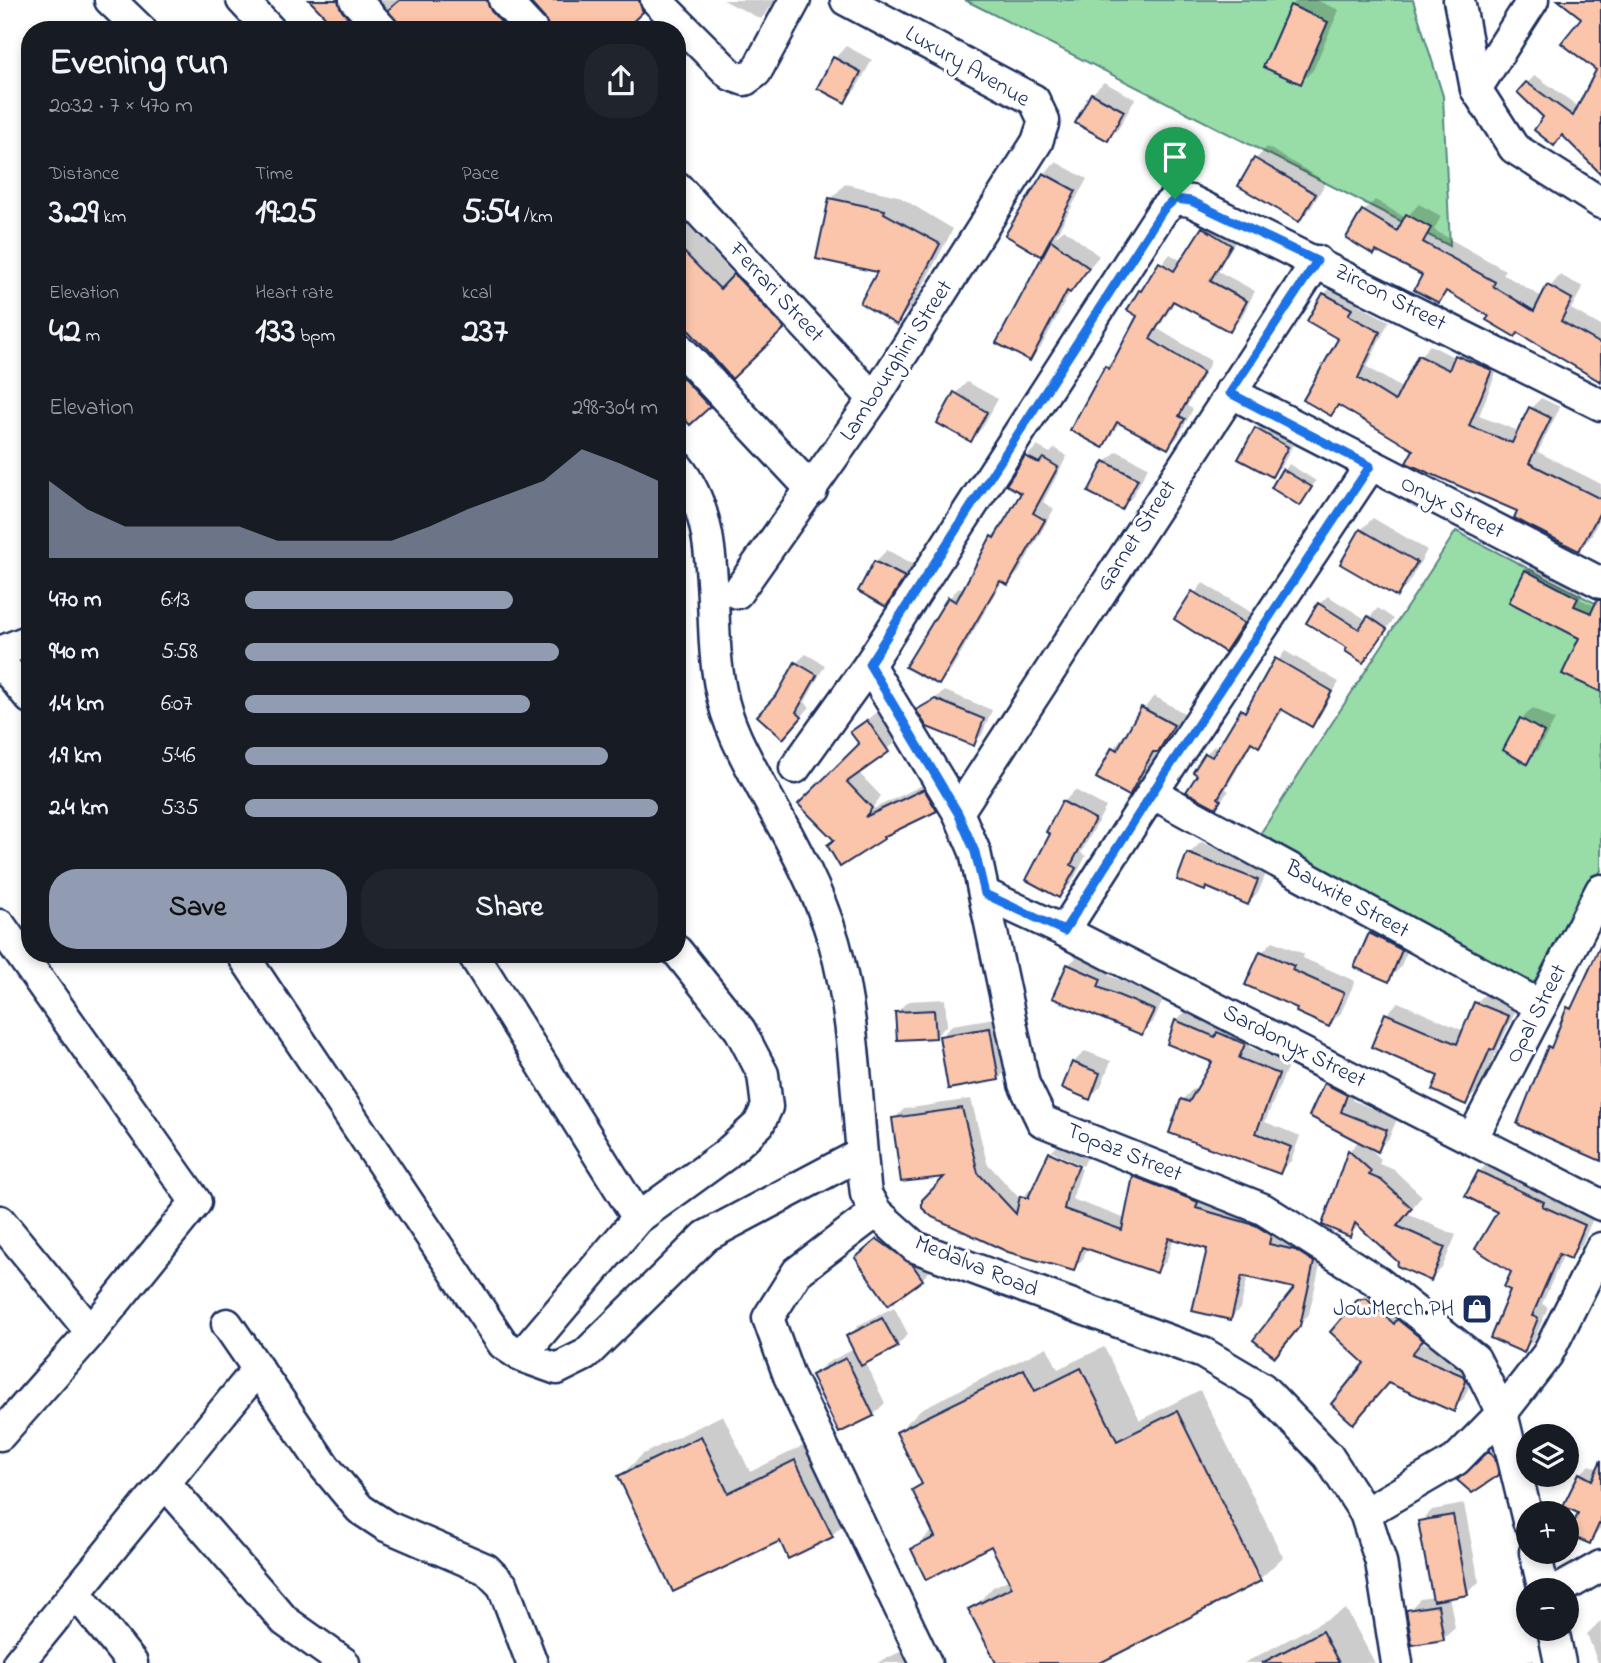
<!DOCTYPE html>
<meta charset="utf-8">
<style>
body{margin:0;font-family:"Indie Flower",sans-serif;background:#20242c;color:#f1f3f6;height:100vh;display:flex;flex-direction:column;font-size:26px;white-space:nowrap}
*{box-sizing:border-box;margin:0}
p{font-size:23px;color:#9ea1a6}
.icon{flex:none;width:38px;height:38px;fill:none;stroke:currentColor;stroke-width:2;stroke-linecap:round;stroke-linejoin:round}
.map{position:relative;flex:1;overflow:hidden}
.side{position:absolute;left:21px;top:21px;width:665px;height:942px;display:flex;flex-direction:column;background:#171b24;border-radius:28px;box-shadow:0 4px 10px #0003}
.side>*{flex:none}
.controls{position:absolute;left:1516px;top:1424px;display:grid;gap:14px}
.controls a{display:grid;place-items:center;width:63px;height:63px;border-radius:50%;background:#171b24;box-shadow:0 4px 10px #0003;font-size:35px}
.pin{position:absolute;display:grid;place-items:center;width:60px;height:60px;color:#fff;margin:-72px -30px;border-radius:50% 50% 50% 0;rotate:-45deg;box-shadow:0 0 7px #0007}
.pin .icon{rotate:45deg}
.round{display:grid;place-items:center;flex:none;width:74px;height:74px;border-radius:28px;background:#20242c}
.summary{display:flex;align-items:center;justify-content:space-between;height:119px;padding:0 28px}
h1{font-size:38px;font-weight:800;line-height:52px}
.figures{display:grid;grid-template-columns:repeat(3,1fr);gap:10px;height:119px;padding:7px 28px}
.figures div{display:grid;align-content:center}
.figures b{font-size:35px;font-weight:800}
.figures small{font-size:19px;font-weight:400}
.figures p{font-size:19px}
.chart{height:196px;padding:14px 28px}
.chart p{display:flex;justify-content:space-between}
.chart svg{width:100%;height:126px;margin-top:7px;fill:#919bb2;opacity:.7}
.primary-button{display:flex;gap:14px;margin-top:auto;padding:14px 28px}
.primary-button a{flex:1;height:80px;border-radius:28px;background:#919bb2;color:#111;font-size:28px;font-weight:800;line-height:80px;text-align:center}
.primary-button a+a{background:#20242c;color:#f1f3f6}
ul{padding:0 28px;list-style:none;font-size:23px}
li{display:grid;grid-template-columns:112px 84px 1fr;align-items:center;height:52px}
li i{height:18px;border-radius:9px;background:#919bb2}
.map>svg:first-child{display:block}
.green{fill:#98dca8;stroke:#5a8683;stroke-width:2}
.shadow{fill:#0003}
.building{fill:#fac5ab;stroke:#1b2f5e;stroke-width:2}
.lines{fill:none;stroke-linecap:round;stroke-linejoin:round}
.minor-casing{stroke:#1b2f5e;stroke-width:35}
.minor{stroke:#fff;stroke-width:30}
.route-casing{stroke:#fff;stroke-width:14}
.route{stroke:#1a73e8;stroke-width:9}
.labels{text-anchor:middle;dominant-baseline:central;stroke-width:6;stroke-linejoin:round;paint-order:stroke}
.street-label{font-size:23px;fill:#1b2f5e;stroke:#fff}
.poi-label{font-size:23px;fill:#1b2f5e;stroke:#fff;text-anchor:end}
</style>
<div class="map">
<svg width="1601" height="1663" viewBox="0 0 1601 1663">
<rect width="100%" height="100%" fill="#fff"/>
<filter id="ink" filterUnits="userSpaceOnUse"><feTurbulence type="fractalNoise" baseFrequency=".0143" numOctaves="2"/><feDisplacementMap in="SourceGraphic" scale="14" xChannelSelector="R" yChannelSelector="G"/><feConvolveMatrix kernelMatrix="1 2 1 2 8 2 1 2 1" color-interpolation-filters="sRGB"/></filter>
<g filter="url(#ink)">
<g class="green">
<path d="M965,0H1413L1443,96L1450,246Z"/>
<path d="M1456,531L1601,606V870L1539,992L1257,839Z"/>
</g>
<g class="shadow">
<path d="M312,0H349L375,30H328L334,23Z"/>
<path d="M378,0H497L524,30H401L402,25Z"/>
<path d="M723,0H776L761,19Z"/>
<path d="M1297,0H1316L1339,10L1313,70L1301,82L1291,6Z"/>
<path d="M1585,0H1601V154L1563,134L1554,143L1545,117L1527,84L1535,75L1579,107L1598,69L1584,18Z"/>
<path d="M846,46L872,60L856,89L844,101L819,87L835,58Z"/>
<path d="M1104,82L1135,99L1119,128L1108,139L1077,122L1092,94Z"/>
<path d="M1267,147L1326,182L1311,208L1299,220L1240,185L1256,159Z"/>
<path d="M1056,162L1087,179L1055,237L1064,229L1099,256L1072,289L1041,347L1029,359L1049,245L1041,253L1044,174Z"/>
<path d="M845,184L898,196L953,229L911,308L896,322L880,271L831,199Z"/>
<path d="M1375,200L1406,218L1419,204L1441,216L1434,230L1505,270L1503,274L1542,297L1560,275L1583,287L1571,309L1601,326V382L1449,291L1439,301L1424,274L1364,211Z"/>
<path d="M677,213L735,276L749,262L797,313L732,377L677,315Z"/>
<path d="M1213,218L1240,234L1218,271L1255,291L1240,320L1230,330L1176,300L1158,329L1211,361L1187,406L1193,409L1178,437L1168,447L1121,421L1103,446L1072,429L1106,367L1116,357L1140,315V291L1170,254L1182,261Z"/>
<path d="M1335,284L1361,298L1357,304L1389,321L1367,367L1403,389L1420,356L1430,345L1456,358L1467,346L1501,360L1479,416L1519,431L1531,408L1541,398L1560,407L1538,452L1601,484V516L1590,538L1579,549L1520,510L1408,462L1416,450L1341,404L1331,414L1340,339L1324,294Z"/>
<path d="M692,364L720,394L690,423L677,409V378Z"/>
<path d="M967,382L998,399L982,428L970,440L956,393Z"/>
<path d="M1268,418L1298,435L1283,464L1271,475L1256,429Z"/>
<path d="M1037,446L1050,453L1055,448L1067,456L1043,502L1054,509L1019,572L1008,583L1003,580L950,672L939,683L949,598L960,587L965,590L992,537L1024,492L1026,457Z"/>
<path d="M1117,451L1148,467L1133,496L1121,508L1106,462Z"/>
<path d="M1289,464L1316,481L1300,504L1273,488Z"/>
<path d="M1373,518L1427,550L1408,584L1397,595L1361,530Z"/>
<path d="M887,550L915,565L886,605L875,562Z"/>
<path d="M1533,565L1584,591L1580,599L1601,609V691L1581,638L1527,571Z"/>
<path d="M1203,583L1252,613L1225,650L1176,618Z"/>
<path d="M1328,596L1367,620L1378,608L1394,619L1365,658L1319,604Z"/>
<path d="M1285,651L1339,682L1320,716L1312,725L1284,709L1267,736L1258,745L1253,742L1226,789L1229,791L1216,806L1188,791L1206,754L1215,745L1219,748Z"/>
<path d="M806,654L825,665L805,702L810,707L792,727L779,694L796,663Z"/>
<path d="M945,691L992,710L982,735L973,744L919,710Z"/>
<path d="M1154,696L1184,713L1141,782L1129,794L1114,748Z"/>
<path d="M1533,708L1555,720L1538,750L1526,761L1522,719Z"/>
<path d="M878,711L899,740L858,772L881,796L871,810L933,780L947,799L936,810L883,838L829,845L835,839L800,804L861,744L852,732Z"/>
<path d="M1075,790L1106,807L1081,853L1086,856L1071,884L1059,896L1053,834L1064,802Z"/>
<path d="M1201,842L1268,868L1259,891L1248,903L1189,854Z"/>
<path d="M1382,923L1413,938L1400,968L1388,980L1370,934Z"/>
<path d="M1273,941L1304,954L1303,958L1355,981L1341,1013L1329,1025L1300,1007L1262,952Z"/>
<path d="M1601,941V1159L1549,1047L1555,1041L1569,1008L1578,999L1598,955L1595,953Z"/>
<path d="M1080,954L1111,967L1108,975L1164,998L1153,1022L1141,1033L1068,965Z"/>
<path d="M1488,991L1519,1004L1477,1092L1465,1103L1387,1014L1398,1002L1464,1031L1476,1003Z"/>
<path d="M945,999L947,1025L935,1037L897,1012L908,1001Z"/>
<path d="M1187,1010L1254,1033L1249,1047L1289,1063L1265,1122L1300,1136L1291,1161L1280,1171L1182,1100L1193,1089L1197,1091L1214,1061L1169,1043L1177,1021Z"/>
<path d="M1001,1017L1010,1067L998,1079L941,1037L952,1025Z"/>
<path d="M1085,1051L1111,1061L1101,1086L1089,1098L1064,1087L1074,1062Z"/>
<path d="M1337,1073L1358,1083L1352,1100L1397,1119L1389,1138L1378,1149L1365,1144L1381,1159L1379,1164L1393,1169L1422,1196L1407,1214L1456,1235L1442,1268L1431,1279L1401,1262L1360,1224L1349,1235V1151L1360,1140L1311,1115L1325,1084Z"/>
<path d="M971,1099L987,1163L1021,1200L1032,1187L1035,1188L1050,1153L1060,1143L1088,1156L1083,1166L1052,1151V1155L1082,1169L1072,1199L1126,1219L1134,1177L1144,1167L1323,1252L1309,1314L1275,1355L1297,1287L1248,1276L1240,1309L1231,1318L1209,1248L1174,1238L1166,1262L1156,1271L1087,1247L1083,1259L1073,1269L1009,1250L928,1214L920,1204L948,1174L894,1119L904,1109Z"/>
<path d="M1490,1161L1595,1214L1581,1246L1570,1257L1564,1254L1542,1304L1548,1307L1534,1340L1523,1351L1513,1289V1271L1500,1211L1479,1172Z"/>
<path d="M889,1230L922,1254L932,1269L922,1279L868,1248Z"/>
<path d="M1374,1284L1433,1328L1422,1342L1475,1365L1477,1369L1464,1398L1453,1410L1367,1363L1333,1332Z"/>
<path d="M894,1307L908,1334L897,1346L865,1362L885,1403L873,1415L813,1376L825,1364L854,1349L848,1337L859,1325Z"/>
<path d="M1047,1347L1058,1369L1104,1347L1140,1420L1200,1390L1283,1557L1260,1579L1096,1663H998L971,1610L993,1587L1010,1579L992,1544L913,1550L934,1529L914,1490L923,1482L898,1432L921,1409Z"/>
<path d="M723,1415L750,1472L817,1439L854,1514L831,1536L620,1476L643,1454Z"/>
<path d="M1502,1441L1510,1461L1498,1473L1471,1468Z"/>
<path d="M1590,1465L1601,1470V1528L1590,1542L1581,1513L1580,1474Z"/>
<path d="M1464,1504L1479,1582L1467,1593L1449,1596L1455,1627L1443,1638L1408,1611L1420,1599L1434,1597L1420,1522L1432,1510Z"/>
<path d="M1346,1609L1375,1663H1244Z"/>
<path d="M1601,1621V1663H1598L1587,1634Z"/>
<path d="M904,1650L911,1663H877Z"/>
<path d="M1534,1660V1663H1516Z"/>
</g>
<g class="building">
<path d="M309,0H338L342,11L359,30H338Z"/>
<path d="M400,0H487L491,11L508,30H400L388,10Z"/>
<path d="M528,0H639L643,12L624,30H549L545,19Z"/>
<path d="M1558,0H1601V174L1562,135L1554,146L1534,130L1543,117L1517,92L1526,82L1573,116L1596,70L1561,43L1581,18Z"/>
<path d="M1290,5L1328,22L1301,84L1263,67Z"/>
<path d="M833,57L861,72L845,103L817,88Z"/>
<path d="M1091,93L1124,111L1108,141L1075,123Z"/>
<path d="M1254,158L1316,194L1299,222L1238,186Z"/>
<path d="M1043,173L1076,191L1041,256L1005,235Z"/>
<path d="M829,198L885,210L884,213L940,244L897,325L860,303L877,272L816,259Z"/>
<path d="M1362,210L1397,231L1406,214L1431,228L1423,242L1495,282L1493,286L1534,311L1547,285L1572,299L1561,321L1601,344V382L1518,333L1515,337L1486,320L1489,316L1446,291L1439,303L1414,290L1422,275L1376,251L1374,255L1346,238Z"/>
<path d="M1202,227L1231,245L1210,281L1247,301L1230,332L1173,301L1150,339L1203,372L1179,416L1185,419L1168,449L1117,422L1103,448L1070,430L1105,366L1109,369L1137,316L1127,310L1139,290L1141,291L1159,262L1174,271Z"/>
<path d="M1051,240L1089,268L1070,293L1067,291L1030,361L996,343Z"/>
<path d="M677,245L720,289L734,274L785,328L732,379L677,317Z"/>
<path d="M1323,293L1352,309L1348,315L1380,332L1358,378L1395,401L1418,355L1449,370L1455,355L1492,370L1469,426L1512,443L1529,407L1551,418L1529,463L1601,499V510L1579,551L1514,518L1517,511L1406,463L1413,450L1338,405L1331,416L1303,400L1338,339L1307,321Z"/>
<path d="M679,374L710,407L690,425L677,411Z"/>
<path d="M954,392L987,412L971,442L937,423Z"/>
<path d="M1255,428L1288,447L1272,477L1238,459Z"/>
<path d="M1025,456L1039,463L1043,458L1058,467L1033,513L1045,520L1008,585L1000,581L939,685L905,667L948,597L956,602L991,536L994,538L1021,493L1006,485Z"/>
<path d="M1104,461L1138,479L1122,510L1088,492Z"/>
<path d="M1282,469L1312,487L1300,506L1271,488Z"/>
<path d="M1360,529L1417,562L1397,597L1340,564Z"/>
<path d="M874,561L905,577L886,607L858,591Z"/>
<path d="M1525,570L1578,598L1574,606L1591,613L1597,600H1601V692L1562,674L1579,638L1509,602Z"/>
<path d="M1192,591L1244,623L1225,652L1174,619Z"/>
<path d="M1318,603L1359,629L1368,616L1387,629L1363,663L1345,651L1347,648L1306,623Z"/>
<path d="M1275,658L1332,691L1312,727L1281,709L1259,747L1251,742L1218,798L1221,800L1216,808L1186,792L1197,775L1193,772L1205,753L1212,757L1241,709L1245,712Z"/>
<path d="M795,662L817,675L796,712L802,717L783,739L757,716L778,693Z"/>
<path d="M935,699L984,719L974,746L927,727L916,710Z"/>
<path d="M1141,707L1174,725L1158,752H1153L1129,796L1096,778L1112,747L1117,750Z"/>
<path d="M1520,718L1544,732L1527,764L1503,750Z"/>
<path d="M867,720L889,752L847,782L872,808L865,817L924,789L937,811L883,837L884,839L840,867L827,845L834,840L798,804L859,744L850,732Z"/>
<path d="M1062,801L1095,819L1071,865L1076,868L1059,898L1026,880L1050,834L1046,832Z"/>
<path d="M1187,853L1258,880L1248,905L1206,887L1205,891L1177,880Z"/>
<path d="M1369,933L1402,950L1389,982L1354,967Z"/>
<path d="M1601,944V1161L1517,1124L1548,1046L1551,1048L1567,1007L1571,1009Z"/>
<path d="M1260,951L1294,966L1292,970L1344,993L1329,1027L1296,1012L1297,1008L1245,985Z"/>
<path d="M1067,964L1101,979L1098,987L1154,1010L1142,1035L1052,998Z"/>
<path d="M1474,1002L1509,1016L1494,1050L1490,1049L1466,1105L1432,1090L1438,1076L1371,1047L1385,1013L1457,1044Z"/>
<path d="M934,1010L936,1038L897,1040L895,1012Z"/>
<path d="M1175,1020L1215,1037L1217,1032L1245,1044L1239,1058L1279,1074L1256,1133L1291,1147L1280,1174L1169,1133L1181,1099L1189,1102L1212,1062L1167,1044Z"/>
<path d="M990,1028L999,1080L948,1089L939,1036Z"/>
<path d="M1072,1062L1100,1073L1090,1100L1062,1088Z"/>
<path d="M1324,1083L1347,1095L1341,1112L1387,1130L1378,1152L1309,1116Z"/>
<path d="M962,1108L978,1173L1016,1214L1020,1196L1028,1198L1049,1152L1079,1166L1068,1189L1064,1209L1122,1230L1133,1176L1198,1202L1196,1208L1255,1225L1271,1235L1269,1244L1295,1250L1314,1262L1300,1326L1275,1357L1253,1340L1294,1288L1242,1276L1231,1320L1192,1311L1207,1249L1169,1238L1157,1273L1082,1247L1074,1271L1008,1252L932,1217L922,1208V1200L944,1177L901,1182L892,1118Z"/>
<path d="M1348,1150L1371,1171L1369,1175L1381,1180L1412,1208L1397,1226L1445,1247L1431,1281L1397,1266L1398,1262L1355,1223L1350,1237L1322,1225Z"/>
<path d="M1478,1171L1544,1202L1542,1206L1585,1225L1571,1259L1559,1254L1532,1316L1538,1318L1524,1353L1490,1338L1510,1290L1504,1287L1511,1272L1475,1249L1497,1212L1465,1196Z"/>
<path d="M877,1239L912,1264L923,1280L888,1305L855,1258Z"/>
<path d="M1358,1299H1367L1394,1324L1397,1319L1423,1340L1412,1354L1464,1376L1466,1381L1454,1412L1388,1383L1353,1424L1331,1404L1364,1363L1330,1332Z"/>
<path d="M882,1318L898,1347L861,1366L846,1336Z"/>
<path d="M846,1358L874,1416L839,1433L811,1375Z"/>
<path d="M1081,1368L1117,1441L1177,1411L1261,1581L1100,1663H996L968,1609L1012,1587L991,1546L926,1580L911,1549L935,1537L912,1490L922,1484L896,1432L1024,1369L1035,1391Z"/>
<path d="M701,1436L728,1493L795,1460L833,1537L788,1559L780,1541L673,1592L618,1476Z"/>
<path d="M1489,1451L1495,1458L1499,1475L1472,1493L1457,1480Z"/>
<path d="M1601,1460V1525L1599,1524L1590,1544L1569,1535L1578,1513L1563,1506L1579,1473L1592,1480Z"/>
<path d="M1453,1515L1468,1595L1433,1601L1418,1521Z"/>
<path d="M1438,1605L1444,1640L1412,1645L1406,1610Z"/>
<path d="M1322,1631L1339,1663H1262Z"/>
</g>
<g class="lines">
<g class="minor-casing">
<g id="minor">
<path d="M110,0L141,30"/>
<path d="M242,0L270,30"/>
<path d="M355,0L383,30"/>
<path d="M504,0L532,30"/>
<path d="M656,0L731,75L745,80L756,72L795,0"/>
<path d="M1459,0L1476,89L1514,148L1601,203"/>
<path d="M1476,89L1533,0"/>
<path d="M677,187L874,399"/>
<path d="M677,346L812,490"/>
<path d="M1230,392L1601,583"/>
<path d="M677,466C727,527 705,618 721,691C728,727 745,756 762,788C789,837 818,888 834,942C857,1023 856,1111 866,1194L876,1212L915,1247L1203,1353L1262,1388L1328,1456L1365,1513L1381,1562L1397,1663"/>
<path d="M737,593L874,399L1037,142L1044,121L1034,100L846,0"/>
<path d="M0,652L30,640"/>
<path d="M0,662L30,698"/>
<path d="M869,665L958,812L975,852L1024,1084L1042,1121L1263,1209L1378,1282L1475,1359L1502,1413L1528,1521"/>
<path d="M795,768L869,665L1163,210L1175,199L1191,201L1601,405"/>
<path d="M1152,793L1541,1006"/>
<path d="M958,812L1317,261"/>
<path d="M985,894L1064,931L1601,1205"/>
<path d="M0,925L196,1202L91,1332L0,1435"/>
<path d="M1064,931L1152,793L1370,466"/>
<path d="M242,954L503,1344L521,1356L557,1369L585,1355L706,1236L861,1154"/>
<path d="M473,954L638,1218"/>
<path d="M1473,1137L1601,890"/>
<path d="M876,1212L797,1272L768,1318L789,1376L926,1663"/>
<path d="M0,1221L91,1332"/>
<path d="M227,1324L325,1467L360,1509L386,1526L486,1569L503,1586L532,1663"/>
<path d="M521,1356L638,1218L725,1155L759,1124L767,1107L763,1074L740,1030L677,951"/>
<path d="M166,1484L285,1621L344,1663"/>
<path d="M1365,1513L1456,1460L1502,1413L1547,1355L1601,1248"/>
<path d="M1535,1552L1544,1591"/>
<path d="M1557,1591L1601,1566"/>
<path d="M76,1593L132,1663"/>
<path d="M1553,1629L1560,1663"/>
<path d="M18,1663L257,1370"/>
</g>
</g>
<use href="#minor" class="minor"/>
</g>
</g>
<g class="lines" filter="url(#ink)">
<g class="route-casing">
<path id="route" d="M1175,199L1191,201L1317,261L1230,393L1370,466L1152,793L1064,931L985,894L975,852L958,813L869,664L1163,210Z"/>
</g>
<use href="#route" class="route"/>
</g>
<defs>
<g id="shop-square" transform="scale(1.575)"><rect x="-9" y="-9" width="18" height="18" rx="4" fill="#1b2f5e" stroke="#fff"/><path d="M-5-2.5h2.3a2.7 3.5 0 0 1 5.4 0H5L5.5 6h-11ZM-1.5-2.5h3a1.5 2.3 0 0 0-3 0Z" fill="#fff"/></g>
</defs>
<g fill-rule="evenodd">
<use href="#shop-square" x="1477" y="1309"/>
</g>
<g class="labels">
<g class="street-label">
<text transform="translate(967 67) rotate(30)">Luxury Avenue</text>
<text transform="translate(776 293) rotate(47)">Ferrari Street</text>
<text transform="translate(1390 298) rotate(27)">Zircon Street</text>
<text transform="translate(897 361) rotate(-57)">Lambourghini Street</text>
<text transform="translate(1452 508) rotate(27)">Onyx Street</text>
<text transform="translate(1137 536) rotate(-57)">Garnet Street</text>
<text transform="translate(1347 900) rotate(29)">Bauxite Street</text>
<text transform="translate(1537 1014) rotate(-63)">Opal Street</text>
<text transform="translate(1294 1047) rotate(27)">Sardonyx Street</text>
<text transform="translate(1124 1153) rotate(22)">Topaz Street</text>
<text transform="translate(976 1267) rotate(22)">Medalva Road</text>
</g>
<g class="poi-label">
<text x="1454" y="1309">JowMerch.PH</text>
</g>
</g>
</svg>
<div class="controls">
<a><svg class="icon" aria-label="layers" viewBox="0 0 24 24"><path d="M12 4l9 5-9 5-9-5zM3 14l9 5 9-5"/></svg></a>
<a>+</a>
<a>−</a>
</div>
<div class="pin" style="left:1175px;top:199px;background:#1e9e55"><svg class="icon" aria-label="arrive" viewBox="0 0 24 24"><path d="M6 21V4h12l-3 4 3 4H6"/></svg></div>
<section class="side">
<div class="summary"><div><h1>Evening run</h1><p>20:32 · 7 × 470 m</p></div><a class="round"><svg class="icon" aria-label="share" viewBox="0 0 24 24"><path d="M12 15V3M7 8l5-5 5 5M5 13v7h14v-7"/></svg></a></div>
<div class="figures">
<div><p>Distance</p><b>3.29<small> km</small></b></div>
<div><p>Time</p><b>19:25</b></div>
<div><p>Pace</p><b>5:54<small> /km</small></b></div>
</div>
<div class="figures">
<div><p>Elevation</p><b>42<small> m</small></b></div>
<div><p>Heart rate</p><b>133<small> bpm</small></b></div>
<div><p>kcal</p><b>237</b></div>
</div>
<div class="chart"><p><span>Elevation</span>298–304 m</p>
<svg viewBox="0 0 160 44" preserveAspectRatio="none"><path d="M0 44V17L10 27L20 33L30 33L40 33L50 33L60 38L70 38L80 38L90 38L100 33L110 27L120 22L130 17L140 6L150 11L160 17V44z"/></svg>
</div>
<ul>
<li><b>470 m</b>6:13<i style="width:65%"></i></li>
<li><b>940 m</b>5:58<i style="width:76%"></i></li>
<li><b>1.4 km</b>6:07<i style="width:69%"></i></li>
<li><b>1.9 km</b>5:46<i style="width:88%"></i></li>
<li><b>2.4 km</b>5:35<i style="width:100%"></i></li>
</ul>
<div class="primary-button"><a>Save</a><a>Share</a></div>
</section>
</div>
